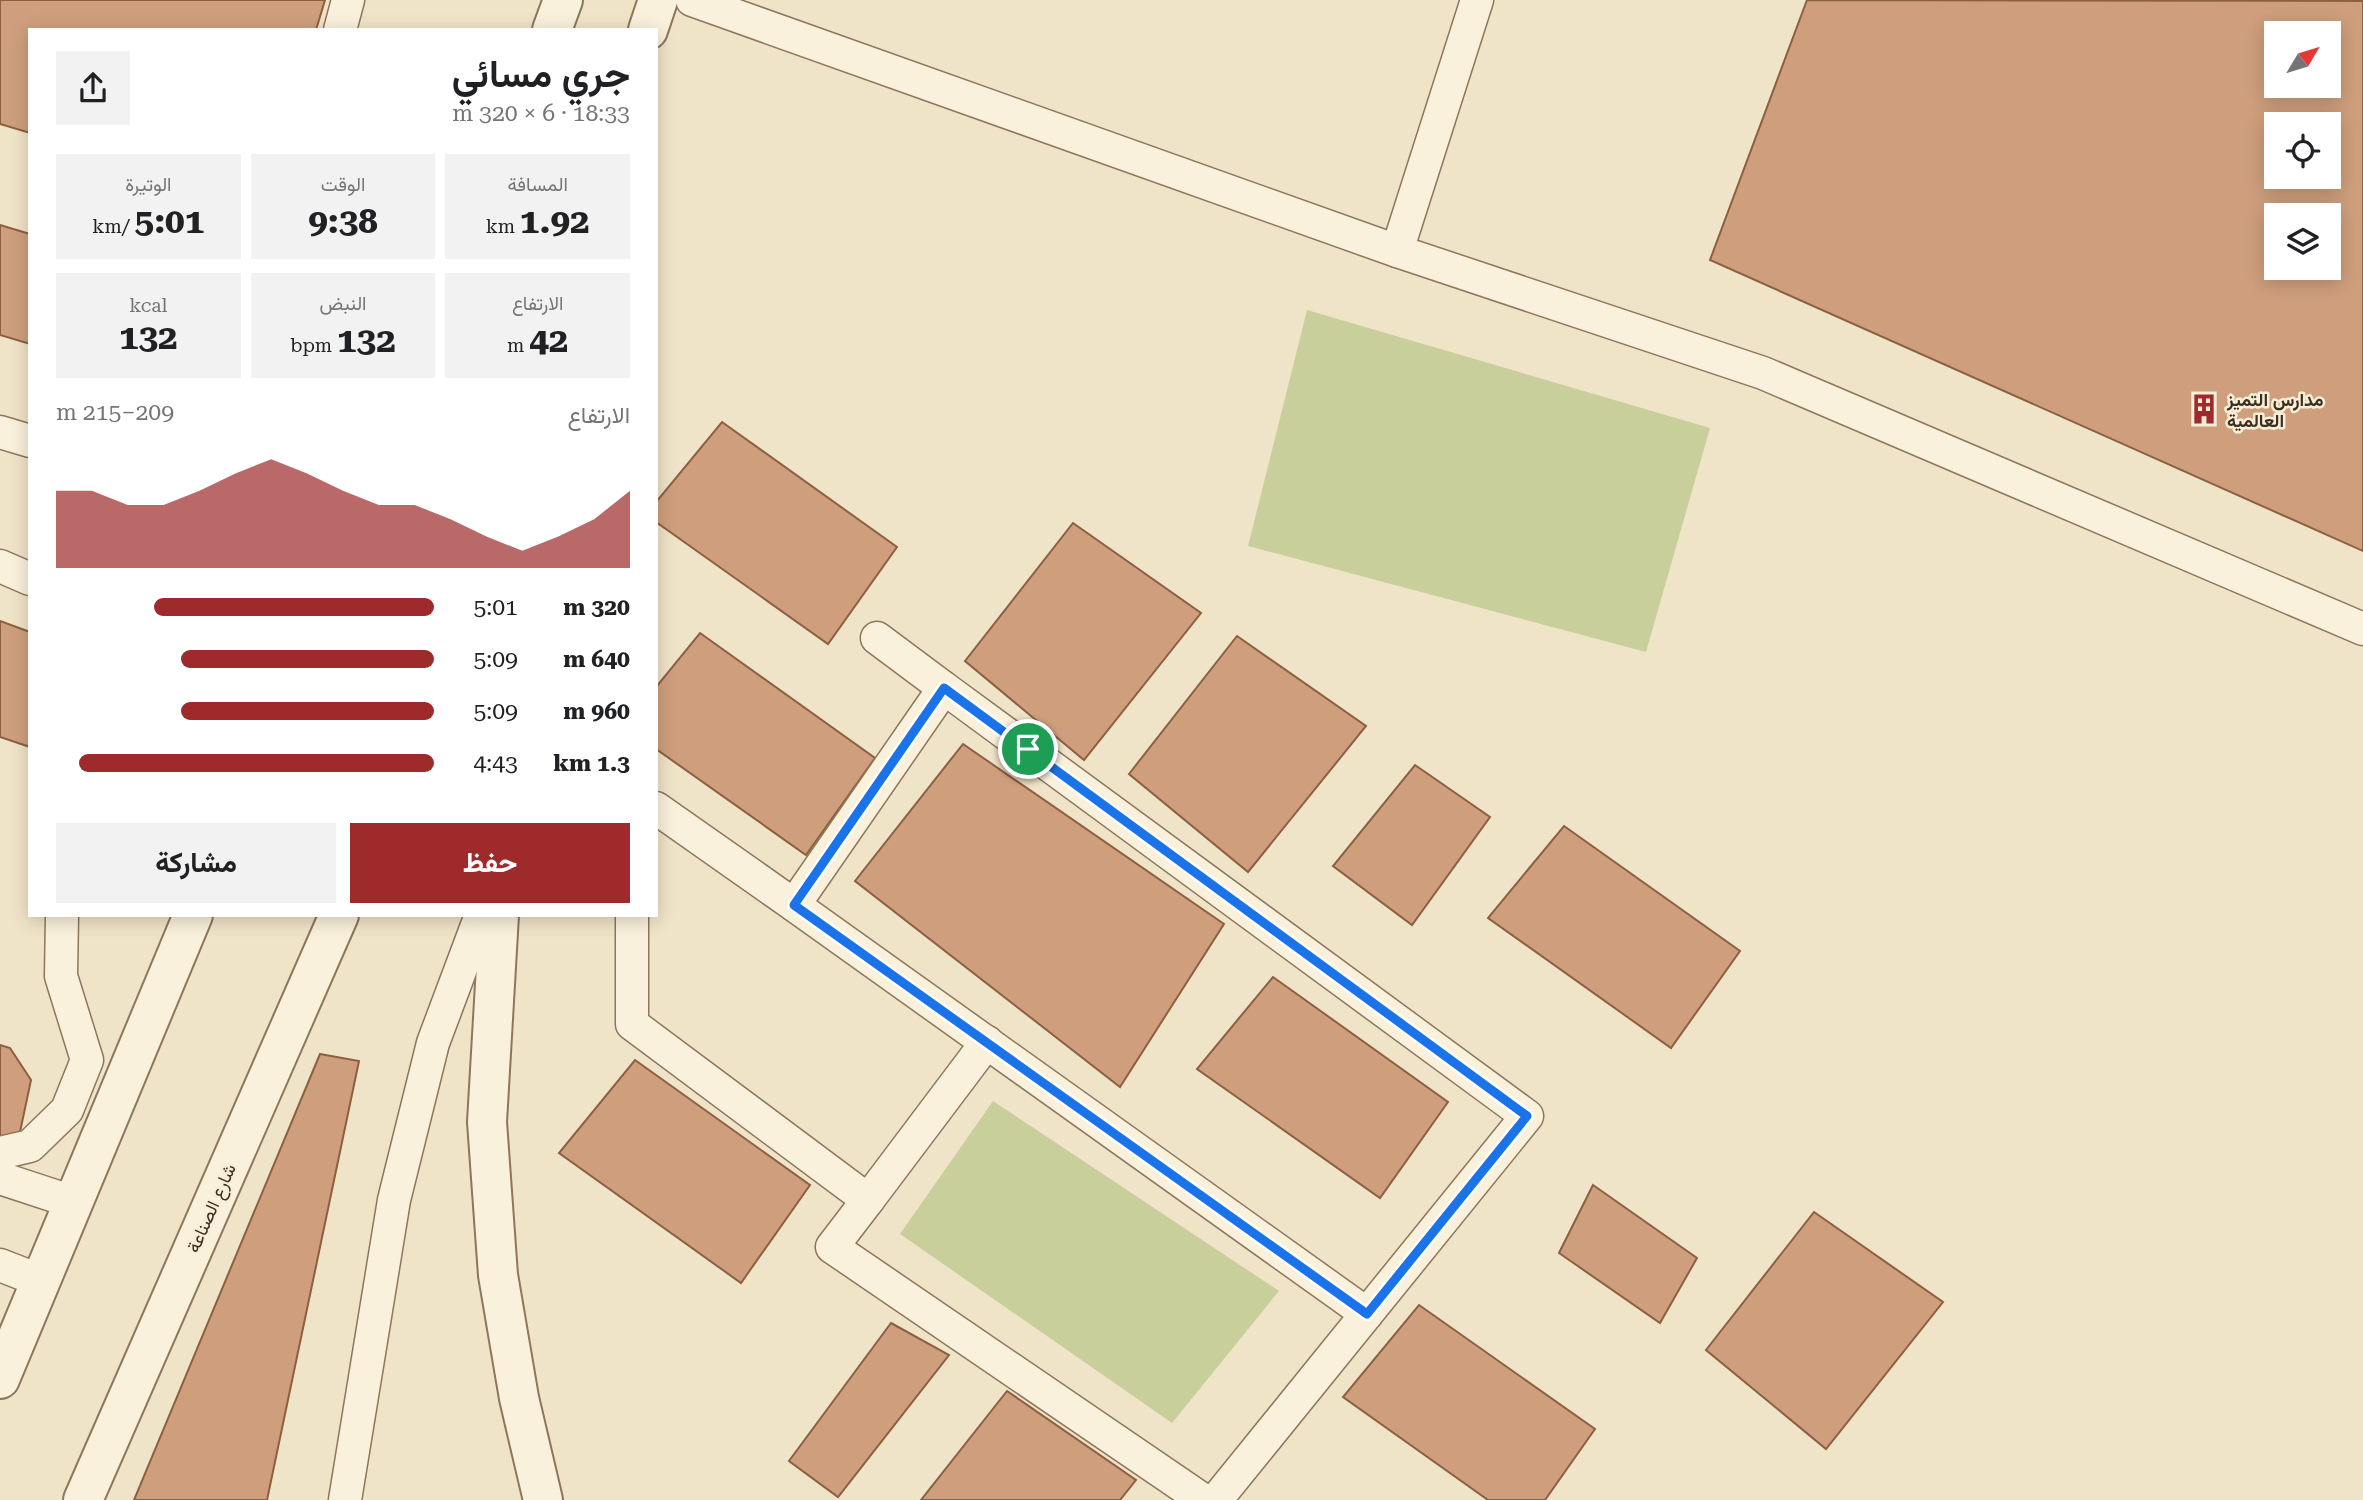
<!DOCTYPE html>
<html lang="ar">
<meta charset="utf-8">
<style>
body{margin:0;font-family:"Roboto Serif",Vazirmatn,serif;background:#f2f2f2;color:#202124;direction:rtl;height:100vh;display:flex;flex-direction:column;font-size:26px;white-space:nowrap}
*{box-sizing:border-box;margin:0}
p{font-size:23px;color:#757577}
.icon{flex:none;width:38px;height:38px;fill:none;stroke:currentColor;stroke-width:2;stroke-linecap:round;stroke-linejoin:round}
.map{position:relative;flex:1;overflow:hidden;direction:ltr}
.drawer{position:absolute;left:28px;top:28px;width:630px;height:889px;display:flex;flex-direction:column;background:#fff;border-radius:0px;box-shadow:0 4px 18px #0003;direction:rtl}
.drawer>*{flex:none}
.needle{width:46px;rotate:52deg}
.controls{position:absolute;left:2264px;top:21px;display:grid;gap:14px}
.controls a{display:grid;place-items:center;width:77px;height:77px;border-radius:0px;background:#fff;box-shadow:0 4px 18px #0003;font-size:35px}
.pin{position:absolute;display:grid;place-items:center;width:60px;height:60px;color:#fff;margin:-30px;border:4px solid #fff;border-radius:50%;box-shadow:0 2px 7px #0007}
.round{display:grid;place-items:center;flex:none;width:74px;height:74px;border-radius:0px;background:#f2f2f2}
.headline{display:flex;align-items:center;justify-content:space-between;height:119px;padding:0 28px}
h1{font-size:38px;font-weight:700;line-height:52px}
.metrics{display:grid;grid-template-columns:repeat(3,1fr);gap:10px;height:119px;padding:7px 28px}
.metrics div{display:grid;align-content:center;border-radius:0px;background:#f2f2f2;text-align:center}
.metrics b{font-size:35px;font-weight:700}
.metrics small{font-size:19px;font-weight:400}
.metrics p{font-size:19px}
.chart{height:196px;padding:14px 28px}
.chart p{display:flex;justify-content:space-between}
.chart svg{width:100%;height:126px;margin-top:7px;fill:#9e2a2b;opacity:.7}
.button{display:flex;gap:14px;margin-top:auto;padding:14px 28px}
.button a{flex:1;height:80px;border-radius:0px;background:#9e2a2b;color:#fff;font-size:28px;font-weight:700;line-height:80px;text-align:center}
.button a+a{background:#f2f2f2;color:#202124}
ul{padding:0 28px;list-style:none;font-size:23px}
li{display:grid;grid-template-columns:112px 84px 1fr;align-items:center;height:52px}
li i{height:18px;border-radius:9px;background:#9e2a2b}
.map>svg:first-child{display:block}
.green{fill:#c9cf9b}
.building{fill:#cf9f7d;stroke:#8d5f41;stroke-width:2;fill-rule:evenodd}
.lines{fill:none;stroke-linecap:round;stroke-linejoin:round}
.minor-casing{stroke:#8d765c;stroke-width:35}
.tertiary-casing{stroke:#8d765c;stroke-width:42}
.minor{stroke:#faf1dc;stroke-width:32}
.tertiary{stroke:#faf1dc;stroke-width:38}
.route-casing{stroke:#fff;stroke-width:14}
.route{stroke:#1a73e8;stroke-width:9}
.labels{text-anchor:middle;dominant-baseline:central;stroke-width:5;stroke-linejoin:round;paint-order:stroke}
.poi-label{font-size:18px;font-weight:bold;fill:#3d2e20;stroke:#f7eed8;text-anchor:start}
.street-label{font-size:18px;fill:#3d2e20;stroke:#f7eed8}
</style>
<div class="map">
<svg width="2363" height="1500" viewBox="0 0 2363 1500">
<rect width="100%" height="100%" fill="#f0e4c8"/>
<g class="green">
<path d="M1307,310L1710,428L1646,652L1248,546Z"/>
<path d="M993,1101L1279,1291L1172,1423L900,1234Z"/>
</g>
<g class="building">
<path d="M0,0H325L316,30H30V133L0,124Z"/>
<path d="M1807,0L2363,1V551L1710,260ZM2277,33H2329V86H2277ZM2277,124H2329V177H2277ZM2277,215H2329V268H2277Z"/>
<path d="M0,225L30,234V344L0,335Z"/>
<path d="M722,422L897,547L828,644L656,522V502Z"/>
<path d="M1073,523L1201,613L1084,760L965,661Z"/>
<path d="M0,621L30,632V747L0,737Z"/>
<path d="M700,633L875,758L806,855L656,749V687Z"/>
<path d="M1237,636L1366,726L1248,872L1129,774Z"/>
<path d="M963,744L1224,924L1120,1087L855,881Z"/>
<path d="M1415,765L1490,817L1412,925L1333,866Z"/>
<path d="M1564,826L1740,951L1671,1048L1488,918Z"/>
<path d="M1273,977L1448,1102L1380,1198L1197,1069Z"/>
<path d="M0,1045L10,1048L31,1080L20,1132L0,1142Z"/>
<path d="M320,1054L359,1061L267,1500H134Z"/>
<path d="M635,1060L810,1185L741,1283L559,1153Z"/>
<path d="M1593,1185L1697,1258L1660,1323L1559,1253Z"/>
<path d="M1814,1212L1943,1302L1826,1449L1706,1350Z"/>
<path d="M1419,1305L1595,1429L1545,1500H1488L1343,1397Z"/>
<path d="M891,1323L949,1355L838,1497L789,1461Z"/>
<path d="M1007,1391L1136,1480L1120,1500H921Z"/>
</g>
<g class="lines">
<g class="minor-casing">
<g id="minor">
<path d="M692,0L1397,251L1763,373L2363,629"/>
<path d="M340,30L348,0"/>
<path d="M1397,251L1477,0"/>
<path d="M0,432L30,441"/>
<path d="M0,566L30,579"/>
<path d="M877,638L944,688"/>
<path d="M656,808L794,905"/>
<path d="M632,915V1024L868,1200L987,1042"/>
<path d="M0,1153L30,1146L67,1110L87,1060L61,976L62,915"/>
<path d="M0,1178L73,1202"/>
<path d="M868,1200L832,1247L1203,1500"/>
<path d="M0,1265L41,1281"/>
<path d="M345,1500L394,1200L433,1043L481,915"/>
<path d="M1216,1500L1527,1116L944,688L794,905L1367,1314"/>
</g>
</g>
<g class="tertiary-casing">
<g id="tertiary">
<path d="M552,30L563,0"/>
<path d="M648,30L658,0"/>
<path d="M499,915L487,1122L498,1275L519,1398L543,1500"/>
<path d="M0,1379L193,915"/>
<path d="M83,1500L339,915"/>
</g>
</g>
<use href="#minor" class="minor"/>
<use href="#tertiary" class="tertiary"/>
</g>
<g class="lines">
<g class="route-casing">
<path id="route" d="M944,688L1527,1116L1367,1314L794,905Z"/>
</g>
<use href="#route" class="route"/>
</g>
<defs>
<g id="building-bare" transform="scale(2.415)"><path d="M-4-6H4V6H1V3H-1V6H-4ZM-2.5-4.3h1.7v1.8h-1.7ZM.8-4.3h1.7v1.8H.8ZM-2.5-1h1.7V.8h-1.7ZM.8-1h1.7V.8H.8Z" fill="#9e2a2b" stroke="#f7eed8" stroke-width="2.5" paint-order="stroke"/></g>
</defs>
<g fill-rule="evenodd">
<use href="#building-bare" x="2204" y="409"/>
</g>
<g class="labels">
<g class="poi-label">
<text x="2227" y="399">مدارس التميز<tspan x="2227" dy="21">العالمية</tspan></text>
</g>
<g class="street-label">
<text transform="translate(211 1208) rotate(-66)">شارع الصناعة</text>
</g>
</g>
</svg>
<div class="controls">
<a><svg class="needle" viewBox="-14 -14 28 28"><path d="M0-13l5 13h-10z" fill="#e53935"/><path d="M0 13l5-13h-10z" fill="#757577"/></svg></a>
<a><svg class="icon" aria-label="locate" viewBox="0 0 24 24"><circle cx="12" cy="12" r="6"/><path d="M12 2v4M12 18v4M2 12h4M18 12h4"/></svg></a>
<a><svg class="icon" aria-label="layers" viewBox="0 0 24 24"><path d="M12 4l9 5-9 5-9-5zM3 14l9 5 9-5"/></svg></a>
</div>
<div class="pin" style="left:1028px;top:749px;background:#1e9e55"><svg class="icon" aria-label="arrive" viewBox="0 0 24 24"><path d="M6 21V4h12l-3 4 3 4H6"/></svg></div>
<section class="drawer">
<div class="headline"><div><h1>جري مسائي</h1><p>18:33 · 6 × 320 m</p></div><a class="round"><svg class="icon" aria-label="share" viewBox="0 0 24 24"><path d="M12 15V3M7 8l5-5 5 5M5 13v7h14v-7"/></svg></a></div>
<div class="metrics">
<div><p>المسافة</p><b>1.92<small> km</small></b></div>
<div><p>الوقت</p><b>9:38</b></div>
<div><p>الوتيرة</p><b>5:01<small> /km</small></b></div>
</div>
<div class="metrics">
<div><p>الارتفاع</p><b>42<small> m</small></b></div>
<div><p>النبض</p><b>132<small> bpm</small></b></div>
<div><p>kcal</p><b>132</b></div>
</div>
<div class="chart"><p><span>الارتفاع</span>209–215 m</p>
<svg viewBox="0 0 160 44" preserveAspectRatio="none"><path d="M0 44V17L10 17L20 22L30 22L40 17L50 11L60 6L70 11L80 17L90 22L100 22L110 27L120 33L130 38L140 33L150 27L160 17V44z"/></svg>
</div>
<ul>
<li><b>320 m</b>5:01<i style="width:74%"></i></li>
<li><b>640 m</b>5:09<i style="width:67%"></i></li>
<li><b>960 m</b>5:09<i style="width:67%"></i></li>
<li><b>1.3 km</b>4:43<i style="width:94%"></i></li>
</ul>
<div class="button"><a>حفظ</a><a>مشاركة</a></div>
</section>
</div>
